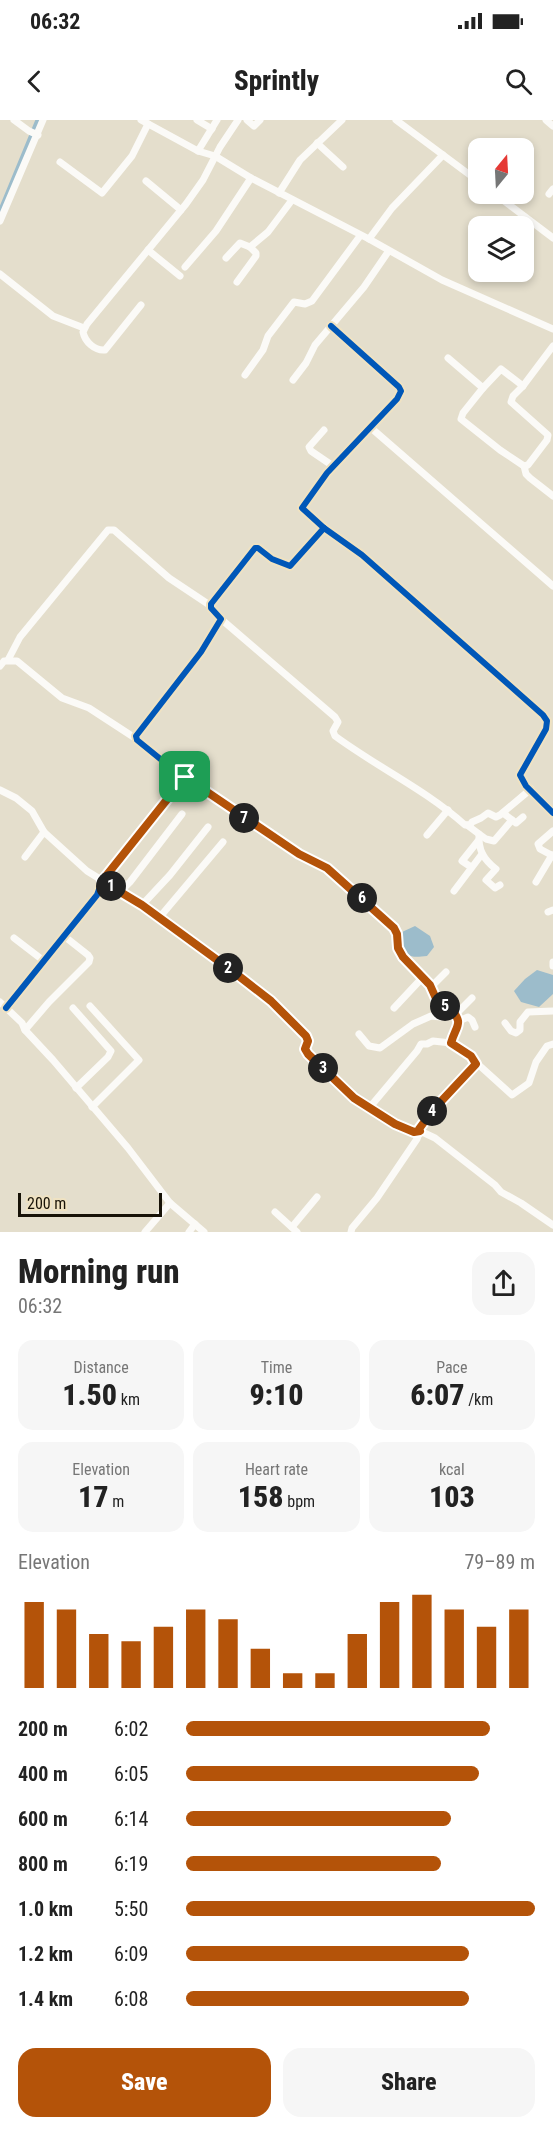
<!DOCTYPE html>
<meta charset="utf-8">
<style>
body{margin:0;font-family:"Roboto Condensed",sans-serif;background:#f6f6f6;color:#222;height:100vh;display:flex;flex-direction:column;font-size:22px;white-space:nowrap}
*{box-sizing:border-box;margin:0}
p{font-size:20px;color:#767676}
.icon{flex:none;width:33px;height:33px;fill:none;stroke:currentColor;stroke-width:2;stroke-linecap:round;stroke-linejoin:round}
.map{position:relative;height:1112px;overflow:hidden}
.drawer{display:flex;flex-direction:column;background:#fff;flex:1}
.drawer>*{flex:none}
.needle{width:39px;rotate:18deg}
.buttons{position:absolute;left:468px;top:18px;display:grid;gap:12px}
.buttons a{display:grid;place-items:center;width:66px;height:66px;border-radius:12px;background:#fff;box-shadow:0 3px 9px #0003;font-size:30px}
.scale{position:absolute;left:18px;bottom:15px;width:144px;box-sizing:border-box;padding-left:6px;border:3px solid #171207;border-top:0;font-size:16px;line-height:21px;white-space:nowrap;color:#171207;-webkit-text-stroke:4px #efe2c2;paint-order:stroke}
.pin{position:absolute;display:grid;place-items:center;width:51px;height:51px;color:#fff;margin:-26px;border-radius:12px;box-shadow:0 3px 9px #0006}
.km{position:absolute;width:30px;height:30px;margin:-15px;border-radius:50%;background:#222;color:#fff;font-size:16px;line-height:30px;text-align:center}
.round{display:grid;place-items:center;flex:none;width:63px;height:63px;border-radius:18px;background:#f6f6f6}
.overview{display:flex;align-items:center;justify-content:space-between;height:102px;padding:0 18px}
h1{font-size:33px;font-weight:800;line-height:45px}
.stats{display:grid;grid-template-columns:repeat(3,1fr);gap:9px;height:102px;padding:6px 18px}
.stats div{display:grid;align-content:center;border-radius:15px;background:#f6f6f6;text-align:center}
.stats b{font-size:30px;font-weight:800}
.stats small{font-size:16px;font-weight:400}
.stats p{font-size:16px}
.chart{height:168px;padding:12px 18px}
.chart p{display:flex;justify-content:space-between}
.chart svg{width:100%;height:108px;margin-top:6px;stroke:#b45309;stroke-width:6}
.primary-button{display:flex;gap:12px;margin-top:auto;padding:12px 18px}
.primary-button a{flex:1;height:69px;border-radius:18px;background:#b45309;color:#fff;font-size:24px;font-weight:800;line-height:69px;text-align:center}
.primary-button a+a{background:#f6f6f6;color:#222}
ul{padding:0 18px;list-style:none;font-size:20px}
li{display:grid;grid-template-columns:96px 72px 1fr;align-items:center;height:45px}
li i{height:15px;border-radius:8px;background:#b45309}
.status{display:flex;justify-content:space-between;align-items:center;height:42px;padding:0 30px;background:#fff;direction:ltr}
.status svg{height:16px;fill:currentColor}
header{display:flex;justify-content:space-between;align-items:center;height:78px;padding:0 18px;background:#fff;font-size:27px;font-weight:800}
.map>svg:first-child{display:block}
.water{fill:#9cbccb}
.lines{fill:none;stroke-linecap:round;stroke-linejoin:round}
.canal{stroke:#9cbccb;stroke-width:5}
.minor{stroke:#fbfaf7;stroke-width:7}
.cycleway-casing{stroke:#efe2c2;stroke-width:10}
.cycleway{stroke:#0057b8;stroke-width:6}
.route-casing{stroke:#fff;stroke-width:12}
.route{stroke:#b45309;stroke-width:8}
</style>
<div class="status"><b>06:32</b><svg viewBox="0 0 49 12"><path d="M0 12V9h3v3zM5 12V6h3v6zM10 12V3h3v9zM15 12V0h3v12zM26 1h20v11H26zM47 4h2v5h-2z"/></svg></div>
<header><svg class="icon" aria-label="back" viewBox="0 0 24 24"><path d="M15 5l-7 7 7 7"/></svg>Sprintly<svg class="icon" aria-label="search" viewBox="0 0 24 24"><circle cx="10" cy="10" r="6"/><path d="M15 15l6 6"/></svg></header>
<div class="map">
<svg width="553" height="1112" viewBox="0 0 553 1112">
<rect width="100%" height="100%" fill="#e4decc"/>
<g class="water">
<path d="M415,806L430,816L434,827L427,836C410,838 408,837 398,823L402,812Z"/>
<path d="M537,850L553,855V874L539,887L521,882L514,871L525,859Z"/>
</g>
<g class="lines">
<path class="canal" d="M0,92L38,0"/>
<g class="minor">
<path d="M14,0L29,11L38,15"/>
<path d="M141,0L198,31L215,36L251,58L369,119L442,160L553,209"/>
<path d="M197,0L212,9"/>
<path d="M247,0L254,6L260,0"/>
<path d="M396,0L478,61"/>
<path d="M546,0L553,6"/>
<path d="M317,23L343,47"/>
<path d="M198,31L217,0"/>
<path d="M60,42L102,73L132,36L148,4"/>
<path d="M146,61L181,90"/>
<path d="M279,73L300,40L342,0"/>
<path d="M495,74L553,118"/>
<path d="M549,74L553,69"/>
<path d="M0,101L43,0"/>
<path d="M369,119L392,88L443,35"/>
<path d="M148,130L180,156"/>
<path d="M226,138L240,123L250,127L268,112L292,80"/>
<path d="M185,147L216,111L251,58"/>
<path d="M0,154L53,196L84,208"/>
<path d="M237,162L256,136V133L250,127"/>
<path d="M141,185L105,230C95,231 85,222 83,212L87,204L186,84L203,60L220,27L238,0"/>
<path d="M331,206L399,267L401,271L397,279L327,353L302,388L324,408L362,435L543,595L547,601L546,609L520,655L526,666L553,693"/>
<path d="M553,226L523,266L513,276L511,282L548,315L547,320L528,345L524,346L526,354L530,358L553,376"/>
<path d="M448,238L483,268L501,249L523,266"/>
<path d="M245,255L263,230L268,216L294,182L305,184L312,181L360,116"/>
<path d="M293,260L306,243L315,225L364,167L388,132"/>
<path d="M483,268L463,293L461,299L500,330L524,346"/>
<path d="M370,307L553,466"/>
<path d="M324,310L309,327L311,331L333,346"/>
<path d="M221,499L335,597L338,602L333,611L335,616C377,647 426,670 465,705H470L472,702L481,698L488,693L496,697L500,695L531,669"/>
<path d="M8,540L20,517L108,410H114L169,458L211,486"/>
<path d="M0,546L4,541H17L62,578L89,588L135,618"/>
<path d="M185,658L304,737L327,748L391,805L396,811L398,828L403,836L430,865L438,883L443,887H450C464,905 456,903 451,923L471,936L476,944"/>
<path d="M0,670L16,678L32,691L44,712"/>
<path d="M503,693L516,703L523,697"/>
<path d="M467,705L479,714C478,730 484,740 496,749L486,760L495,768L500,765"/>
<path d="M553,711L538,724L540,729L553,736"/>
<path d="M479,714L486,719L494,721L512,700"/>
<path d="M427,715L448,690"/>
<path d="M25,737L44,712L87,751L142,785L235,853L271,881L306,916L308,921L306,932L354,978L395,1004L414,1012L420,1011L417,1019L377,1078L352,1108L351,1112"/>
<path d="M471,747L462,741L478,721"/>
<path d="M536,762L552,735"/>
<path d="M454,771L482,734"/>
<path d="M120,772L130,762L182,694"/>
<path d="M142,785L170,755L208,707"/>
<path d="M548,792L553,790"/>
<path d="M159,798L223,722"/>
<path d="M14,818L44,841"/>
<path d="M553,842V846"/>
<path d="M431,867L446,852"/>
<path d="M0,882L22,903L25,910L53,940L128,1028L170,1083L204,1112"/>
<path d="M90,886L139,940L92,987"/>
<path d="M6,888L97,775L102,761L110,749L185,659L137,620L136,616L201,532L221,499L211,488V484L255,428H258L272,439L290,446L324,408"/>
<path d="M73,888L111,931L108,937L76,968"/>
<path d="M394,888L423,857"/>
<path d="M456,894L472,878"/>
<path d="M459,901L468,897L472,900L475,907"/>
<path d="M505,903L511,911L516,913L520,910V902L528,892L553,891"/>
<path d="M25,910L49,882L89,842L90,838L88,835L64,816"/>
<path d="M359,914L369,926L380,928L413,904L431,896L441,897L446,886"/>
<path d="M553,924L547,926L536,942L529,963L512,975L480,946L476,944L472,947C455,968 435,987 419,1009L420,1011L435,1018L495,1065L501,1072L521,1083L553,1105"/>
<path d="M370,987L417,931L421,924H427L433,921L451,923"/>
<path d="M275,1092L297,1112"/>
<path d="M292,1107L317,1077"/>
<path d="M145,1112L170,1083"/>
<path d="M189,1112L195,1104"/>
</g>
<g class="cycleway-casing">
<g id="cycleway">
<path d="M331,206L399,267L401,271L397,279L327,353L302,388L324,408L362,435L543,595L547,601L546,609L520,655L526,666L553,693"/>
<path d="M6,888L97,775L102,761L110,749L185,659L137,620L136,616L201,532L221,499L211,488V484L255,428H258L272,439L290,446L324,408"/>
</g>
</g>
<use href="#cycleway" class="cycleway"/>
</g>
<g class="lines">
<g class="route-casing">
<path id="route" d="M185,657L299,734L327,748L394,808L397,814L398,828L403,837L430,865L438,883L444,887H450C464,905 457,903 451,923L471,936L476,944L433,990L419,1009L420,1011L414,1012L395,1004L354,978L308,934L305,929L308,921L306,916L271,881L235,853L142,785L102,761Z"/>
</g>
<use href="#route" class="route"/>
</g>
</svg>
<div class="buttons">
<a><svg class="needle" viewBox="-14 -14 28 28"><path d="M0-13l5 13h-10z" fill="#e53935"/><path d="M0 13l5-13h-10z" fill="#767676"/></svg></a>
<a><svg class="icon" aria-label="layers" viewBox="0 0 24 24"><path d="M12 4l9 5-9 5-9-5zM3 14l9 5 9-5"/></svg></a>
</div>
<div class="scale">200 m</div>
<div class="pin" style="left:185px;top:657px;background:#1e9e55"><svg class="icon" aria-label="arrive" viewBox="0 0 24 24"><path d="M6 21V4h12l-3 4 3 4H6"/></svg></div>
<b class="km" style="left:111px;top:766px">1</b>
<b class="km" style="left:228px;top:848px">2</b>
<b class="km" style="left:323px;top:948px">3</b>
<b class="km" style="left:432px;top:991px">4</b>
<b class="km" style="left:445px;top:886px">5</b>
<b class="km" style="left:362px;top:778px">6</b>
<b class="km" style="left:244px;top:698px">7</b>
</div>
<section class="drawer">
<div class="overview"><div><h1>Morning run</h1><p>06:32</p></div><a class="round"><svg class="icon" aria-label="share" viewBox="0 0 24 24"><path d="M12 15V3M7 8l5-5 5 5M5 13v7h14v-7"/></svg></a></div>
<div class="stats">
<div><p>Distance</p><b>1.50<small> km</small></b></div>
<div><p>Time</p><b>9:10</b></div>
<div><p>Pace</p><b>6:07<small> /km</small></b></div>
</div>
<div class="stats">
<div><p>Elevation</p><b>17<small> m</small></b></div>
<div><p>Heart rate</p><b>158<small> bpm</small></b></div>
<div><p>kcal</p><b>103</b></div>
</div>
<div class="chart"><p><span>Elevation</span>79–89 m</p>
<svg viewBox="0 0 160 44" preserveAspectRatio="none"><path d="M5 44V9M15 44V12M25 44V22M35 44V25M45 44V19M55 44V12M65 44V16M75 44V28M85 44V38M95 44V38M105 44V22M115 44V9M125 44V6M135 44V12M145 44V19M155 44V12"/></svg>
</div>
<ul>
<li><b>200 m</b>6:02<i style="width:87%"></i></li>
<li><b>400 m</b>6:05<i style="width:84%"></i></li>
<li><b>600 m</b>6:14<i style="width:76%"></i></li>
<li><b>800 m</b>6:19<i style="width:73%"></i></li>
<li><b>1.0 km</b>5:50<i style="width:100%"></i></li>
<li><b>1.2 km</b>6:09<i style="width:81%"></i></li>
<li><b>1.4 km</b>6:08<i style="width:81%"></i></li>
</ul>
<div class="primary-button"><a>Save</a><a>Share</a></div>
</section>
